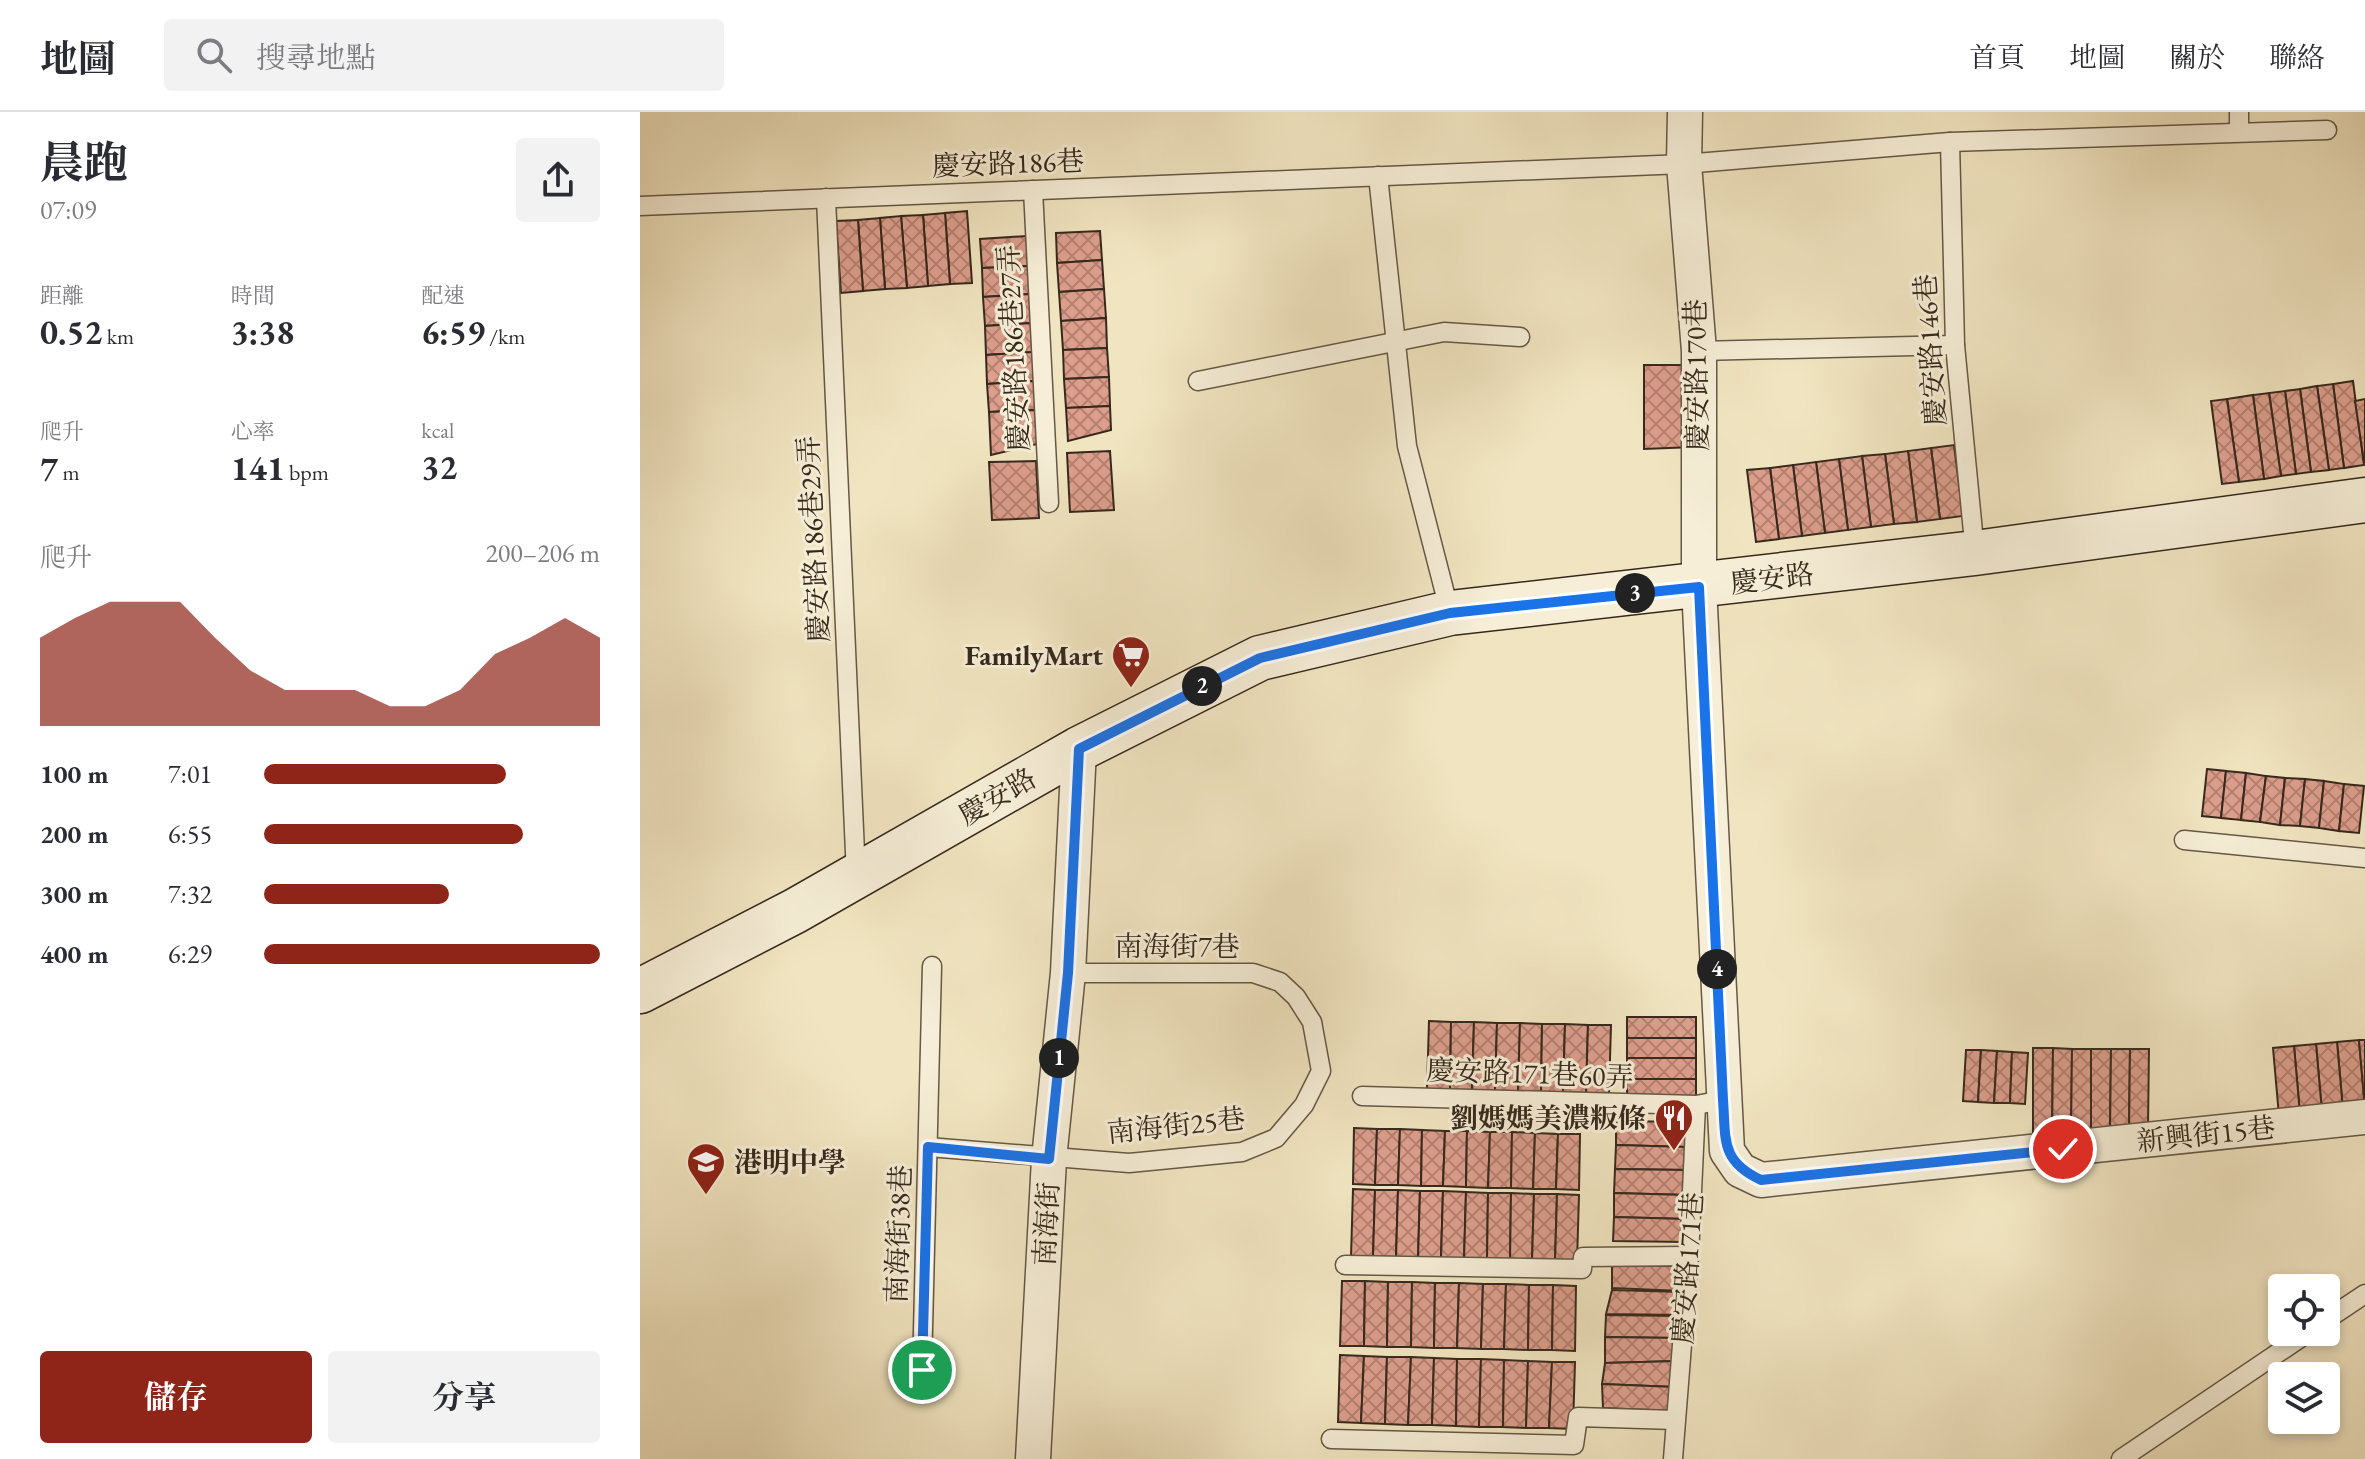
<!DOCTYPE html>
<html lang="zh-TW">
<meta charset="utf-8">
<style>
body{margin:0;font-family:"EB Garamond","Noto Serif TC",serif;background:#f2f2f3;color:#2b2b33;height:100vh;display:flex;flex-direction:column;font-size:30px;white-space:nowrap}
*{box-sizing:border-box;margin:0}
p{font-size:26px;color:#7c7c81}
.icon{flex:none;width:44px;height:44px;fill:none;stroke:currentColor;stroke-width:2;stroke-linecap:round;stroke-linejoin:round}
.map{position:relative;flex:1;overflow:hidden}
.side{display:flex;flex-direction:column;background:#fff;width:640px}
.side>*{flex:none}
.fabs{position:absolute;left:1628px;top:1162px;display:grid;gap:16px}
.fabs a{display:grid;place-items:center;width:72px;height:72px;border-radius:8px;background:#fff;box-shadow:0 4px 12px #0003;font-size:40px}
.pin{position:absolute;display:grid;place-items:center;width:68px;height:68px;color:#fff;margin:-34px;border:4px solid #fff;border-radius:50%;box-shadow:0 2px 8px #0007}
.km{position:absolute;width:40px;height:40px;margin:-20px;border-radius:50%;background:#222;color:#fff;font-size:22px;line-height:40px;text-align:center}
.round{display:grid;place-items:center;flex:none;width:84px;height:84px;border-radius:8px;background:#f2f2f3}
.headline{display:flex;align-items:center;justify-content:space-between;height:136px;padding:0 40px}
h1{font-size:44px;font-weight:700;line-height:60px}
.figures{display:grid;grid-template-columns:repeat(3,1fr);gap:12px;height:136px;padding:8px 40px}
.figures div{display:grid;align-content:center}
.figures b{font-size:34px;font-weight:700}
.figures small{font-size:22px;font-weight:400}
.figures p{font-size:22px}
.chart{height:224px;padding:16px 40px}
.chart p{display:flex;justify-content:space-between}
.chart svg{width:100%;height:144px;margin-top:8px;fill:#8f2418;opacity:.7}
.action{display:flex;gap:16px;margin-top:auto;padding:16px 40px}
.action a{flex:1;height:92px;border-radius:8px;background:#8f2418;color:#fff;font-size:32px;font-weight:700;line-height:92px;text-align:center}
.action a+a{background:#f2f2f3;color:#2b2b33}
ul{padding:0 40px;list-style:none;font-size:26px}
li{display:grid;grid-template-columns:128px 96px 1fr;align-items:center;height:60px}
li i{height:20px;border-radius:10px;background:#8f2418}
header{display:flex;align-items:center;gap:48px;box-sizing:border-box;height:112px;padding:0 40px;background:#fff;border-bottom:2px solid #e1e1e2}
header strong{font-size:38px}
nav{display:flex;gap:44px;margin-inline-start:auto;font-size:28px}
.search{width:560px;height:72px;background:#f2f2f3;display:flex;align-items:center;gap:20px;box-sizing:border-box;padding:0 28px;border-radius:8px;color:#7c7c81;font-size:30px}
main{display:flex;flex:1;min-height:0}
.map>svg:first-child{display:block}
.building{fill:url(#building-cross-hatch);stroke:#36291c;stroke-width:2}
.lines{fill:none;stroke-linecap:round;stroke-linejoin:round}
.service-casing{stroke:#655845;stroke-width:21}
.minor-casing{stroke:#655845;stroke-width:37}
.secondary-casing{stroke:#36291c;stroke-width:47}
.service{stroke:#f6eed7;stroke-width:18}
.minor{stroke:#f6eed7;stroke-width:34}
.secondary{stroke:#f6eed7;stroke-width:44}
.route-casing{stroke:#fff;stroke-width:16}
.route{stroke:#1a73e8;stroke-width:10}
.labels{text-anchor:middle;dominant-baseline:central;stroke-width:6;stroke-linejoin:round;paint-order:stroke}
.street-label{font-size:28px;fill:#36291c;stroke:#f6eed7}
.poi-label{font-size:28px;font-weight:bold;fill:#36291c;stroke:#f6eed7;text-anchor:end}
</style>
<header>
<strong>地圖</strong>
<div class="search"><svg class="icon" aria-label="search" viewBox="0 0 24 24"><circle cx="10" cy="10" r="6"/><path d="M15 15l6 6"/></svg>搜尋地點</div>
<nav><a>首頁</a><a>地圖</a><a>關於</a><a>聯絡</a></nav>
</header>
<main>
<section class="side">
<div class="headline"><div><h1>晨跑</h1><p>07:09</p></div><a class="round"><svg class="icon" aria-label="share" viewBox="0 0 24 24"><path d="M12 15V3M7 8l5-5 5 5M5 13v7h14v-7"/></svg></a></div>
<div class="figures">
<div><p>距離</p><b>0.52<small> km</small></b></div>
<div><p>時間</p><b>3:38</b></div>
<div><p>配速</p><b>6:59<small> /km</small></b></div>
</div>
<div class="figures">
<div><p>爬升</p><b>7<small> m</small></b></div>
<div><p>心率</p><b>141<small> bpm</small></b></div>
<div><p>kcal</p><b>32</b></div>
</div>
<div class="chart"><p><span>爬升</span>200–206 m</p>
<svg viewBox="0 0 160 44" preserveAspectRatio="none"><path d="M0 44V17L10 11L20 6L30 6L40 6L50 17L60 27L70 33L80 33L90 33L100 38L110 38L120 33L130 22L140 17L150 11L160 17V44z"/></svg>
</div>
<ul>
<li><b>100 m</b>7:01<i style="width:72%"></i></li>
<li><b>200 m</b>6:55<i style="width:77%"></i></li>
<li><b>300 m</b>7:32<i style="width:55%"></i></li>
<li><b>400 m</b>6:29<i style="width:100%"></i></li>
</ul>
<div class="action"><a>儲存</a><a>分享</a></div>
</section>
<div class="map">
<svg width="1725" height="1347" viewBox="0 0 1725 1347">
<defs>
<pattern id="building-cross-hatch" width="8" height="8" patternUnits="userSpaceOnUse" patternTransform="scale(2)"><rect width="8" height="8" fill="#dd9e8c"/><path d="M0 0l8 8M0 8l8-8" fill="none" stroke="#b48172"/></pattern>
</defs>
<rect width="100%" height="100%" fill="#f1e5c1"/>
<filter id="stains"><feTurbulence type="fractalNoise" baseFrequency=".0025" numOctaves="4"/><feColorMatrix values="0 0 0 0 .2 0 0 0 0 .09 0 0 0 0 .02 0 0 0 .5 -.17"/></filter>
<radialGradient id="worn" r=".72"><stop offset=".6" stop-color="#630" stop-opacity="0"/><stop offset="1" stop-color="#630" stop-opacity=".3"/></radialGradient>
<g class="building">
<path d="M327,99L332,171L310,172L305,101Z"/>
<path d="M305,101L310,172L288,174L283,103Z"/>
<path d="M283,103L288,174L267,176L261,104Z"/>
<path d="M261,104L267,176L245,177L240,106Z"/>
<path d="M240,106L245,177L223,179L218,108Z"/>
<path d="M218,108L223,179L201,181L196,109Z"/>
<path d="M460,119L462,148L417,151L416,121Z"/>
<path d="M387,124L388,154L342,156L340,127Z"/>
<path d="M462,148L464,177L419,180L417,151Z"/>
<path d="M388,154L390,182L343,185L342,156Z"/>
<path d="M464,177L466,206L421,209L419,180Z"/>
<path d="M390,182L391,211L345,214L343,185Z"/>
<path d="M466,206L467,236L423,238L421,209Z"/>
<path d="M391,211L393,240L346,243L345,214Z"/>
<path d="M467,236L469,265L424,267L423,238Z"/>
<path d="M393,240L394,269L347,272L346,243Z"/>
<path d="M1004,253H1053L1054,335L1004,337Z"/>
<path d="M469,265L470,294L426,296L424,267Z"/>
<path d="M394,269L396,298L349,300L347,272Z"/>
<path d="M1713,269L1724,353L1704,356L1693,272Z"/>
<path d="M1693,272L1704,356L1689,358L1677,274Z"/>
<path d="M1677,274L1689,358L1671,360L1660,277Z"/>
<path d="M1660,277L1671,360L1656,362L1645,279Z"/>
<path d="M1645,279L1656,362L1641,364L1629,281Z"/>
<path d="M1629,281L1641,364L1624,367L1613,283Z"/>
<path d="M1613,283L1624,367L1599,370L1587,287Z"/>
<path d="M1587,287L1599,370L1582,372L1571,289Z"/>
<path d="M1725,287V350H1724L1715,289Z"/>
<path d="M470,294L471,318L428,329L426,296Z"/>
<path d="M396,298L397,332L351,343L349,300Z"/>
<path d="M1314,333L1323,404L1300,407L1291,336Z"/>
<path d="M1291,336L1300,407L1277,410L1268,339Z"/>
<path d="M470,339L474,398L430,400L427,341Z"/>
<path d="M1268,339L1277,410L1254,412L1245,342Z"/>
<path d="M1245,342L1254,412L1231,415L1222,344Z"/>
<path d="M1222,344L1231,415L1208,418L1199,347Z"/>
<path d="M1199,347L1208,418L1185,421L1176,350Z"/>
<path d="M396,349L399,406L352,408L349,350Z"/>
<path d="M1176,350L1185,421L1162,424L1153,353Z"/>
<path d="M1153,353L1162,424L1139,427L1130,356Z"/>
<path d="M1130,356L1139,427L1116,430L1107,358Z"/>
<path d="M1567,657L1586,659L1581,706L1562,704Z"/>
<path d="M1586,659L1606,661L1601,708L1581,706Z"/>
<path d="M1606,661L1626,664L1620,710L1601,708Z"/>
<path d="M1626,664L1645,666L1640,713L1620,710Z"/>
<path d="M1645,666L1665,667L1660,714L1640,713Z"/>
<path d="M1665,667L1684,669L1679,716L1660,714Z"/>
<path d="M1684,669L1704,672L1699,719L1679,716Z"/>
<path d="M1704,672L1724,674L1719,721L1699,719Z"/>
<rect x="987" y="905" width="69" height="21"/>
<path d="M789,909L811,910L810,978L787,977Z"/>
<path d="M811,910H834L832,978H810Z"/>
<path d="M834,910L857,911L855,979L832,978Z"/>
<path d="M857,911H880L878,979H855Z"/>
<path d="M880,911L902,912L901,980L878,979Z"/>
<path d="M902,912H925L923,980H901Z"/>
<path d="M925,912L948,913L946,981L923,980Z"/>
<path d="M948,913H971L969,981H946Z"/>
<rect x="987" y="926" width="69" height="20"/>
<path d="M1719,928L1725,997L1703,998L1697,930Z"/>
<path d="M1719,928H1725V997Z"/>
<path d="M1697,930L1703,998L1682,1000L1676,932Z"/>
<path d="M1676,932L1682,1000L1660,1002L1654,934Z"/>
<path d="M1654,934L1660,1002L1639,1004L1633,936Z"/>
<path d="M1393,936H1413L1412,1025L1393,1027Z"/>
<path d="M1413,936L1432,937L1431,1023L1412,1025Z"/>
<path d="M1432,937H1451V1021L1431,1023Z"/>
<path d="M1451,937H1471L1470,1019L1451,1021Z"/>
<path d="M1471,937H1490L1489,1017L1470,1019Z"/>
<path d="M1490,937H1509L1508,1015L1489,1017Z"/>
<path d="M1326,938H1341L1338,990L1323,989Z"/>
<path d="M1341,938L1357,939L1354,991L1338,990Z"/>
<path d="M1357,939L1372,940L1370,991H1354Z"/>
<path d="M1372,940L1388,941L1385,992L1370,991Z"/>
<rect x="987" y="946" width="69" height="21"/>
<path d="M987,967H1056V988L987,987Z"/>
<path d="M976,1009L1048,1010V1035L976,1033Z"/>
<path d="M714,1016L737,1017L735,1073L713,1072Z"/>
<path d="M737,1017H760L758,1073H735Z"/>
<path d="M760,1017L782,1018L781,1074L758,1073Z"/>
<path d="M782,1018L805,1019L803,1074H781Z"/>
<path d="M805,1019H827L826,1075L803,1074Z"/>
<path d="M827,1019L850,1020L848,1076L826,1075Z"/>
<path d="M850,1020H872L871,1076H848Z"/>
<path d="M872,1020L895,1021L893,1077L871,1076Z"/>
<path d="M895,1021L918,1022L916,1077H893Z"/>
<path d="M918,1022H940L939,1078L916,1077Z"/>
<path d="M976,1033L1048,1035L1047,1058L975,1057Z"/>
<path d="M975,1057L1047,1058V1083L974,1081Z"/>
<path d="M713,1077L735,1078L733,1145H711Z"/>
<path d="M735,1078H758L756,1146L733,1145Z"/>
<path d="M758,1078L780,1079L778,1147L756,1146Z"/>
<path d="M780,1079H803L801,1147H778Z"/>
<path d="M803,1079L826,1080L824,1148L801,1147Z"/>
<path d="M826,1080L848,1081L847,1148H824Z"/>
<path d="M848,1081H871L870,1149L847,1148Z"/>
<path d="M871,1081L894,1082L892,1149H870Z"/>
<path d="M974,1081L1047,1083L1046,1107L974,1105Z"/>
<path d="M894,1082H917L915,1150L892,1149Z"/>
<path d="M917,1082L939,1083L937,1150H915Z"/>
<path d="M974,1105L1046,1107L1045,1130L973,1129Z"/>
<path d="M972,1153L1042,1154V1179L972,1176Z"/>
<path d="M702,1169H725L724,1234H700Z"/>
<path d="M725,1169L748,1170L747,1235L724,1234Z"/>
<path d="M748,1170H772L771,1235H747Z"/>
<path d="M772,1170L795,1171L794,1236L771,1235Z"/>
<path d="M795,1171H819L817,1236H794Z"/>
<path d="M819,1171L843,1172L841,1237L817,1236Z"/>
<path d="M843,1172H866L864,1237H841Z"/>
<path d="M866,1172L889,1173L888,1238L864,1237Z"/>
<path d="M889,1173H913L912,1238H888Z"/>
<path d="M913,1173L936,1174L935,1239L912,1238Z"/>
<path d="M972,1178L1042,1180L1040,1203L966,1202Z"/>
<path d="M966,1203L1040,1204L1038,1226L965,1225Z"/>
<path d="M965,1225L1038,1226L1037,1249L965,1251Z"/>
<path d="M700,1243L724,1244L721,1311L698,1310Z"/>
<path d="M724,1244L747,1245L745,1312L721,1311Z"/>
<path d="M747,1245H771L768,1313L745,1312Z"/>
<path d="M771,1245L794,1246L792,1313H768Z"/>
<path d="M794,1246L817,1247L816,1314L792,1313Z"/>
<path d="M817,1247H841L839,1315L816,1314Z"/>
<path d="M841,1247L864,1248L863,1315H839Z"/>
<path d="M864,1248L888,1249L886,1316L863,1315Z"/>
<path d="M888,1249L912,1250L909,1316H886Z"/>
<path d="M1037,1249L1035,1275L962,1272L965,1251Z"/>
<path d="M912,1250H935L933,1317L909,1316Z"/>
<path d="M962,1272L1035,1275L1034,1299L963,1296Z"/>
</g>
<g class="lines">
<g class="service-casing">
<g id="service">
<path d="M1599,20V0"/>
<path d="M1310,30L1315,233L1335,441"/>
<path d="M738,64L767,334L810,501"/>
<path d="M393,78L409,391"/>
<path d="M186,86L216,763"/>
<path d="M0,94L1044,52L1310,30L1687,18"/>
<path d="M1059,239L1315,233"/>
<path d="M558,269L804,220L880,225"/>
<path d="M1544,728L1725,746"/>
<path d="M722,984L1056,993"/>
<path d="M288,1035L489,1051L602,1040L636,1026L664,993L681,959L672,910L656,885L640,870L613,861H428"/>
<path d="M705,1153L942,1157L943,1145L1049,1144"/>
<path d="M1686,1208L1725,1182"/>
<path d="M282,1258L292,854"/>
<path d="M691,1327L934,1333L938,1305L1035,1308"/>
<path d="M1033,1347L1049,1144L1056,993L1083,988"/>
<path d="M1481,1347L1669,1220"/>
</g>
</g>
<g class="minor-casing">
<g id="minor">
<path d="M1045,0L1044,52L1059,239V475L1087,1039L1100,1058L1121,1068L1725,1005"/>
<path d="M393,1347L409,1047L428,861L439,637"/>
</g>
</g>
<g class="secondary-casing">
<path id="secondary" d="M0,879L155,799L439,637L620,546L810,501L1335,441L1725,388"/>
</g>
<use href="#service" class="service"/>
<use href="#minor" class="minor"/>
<use href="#secondary" class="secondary"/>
</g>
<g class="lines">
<g class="route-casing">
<path id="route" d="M282,1258L288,1035L409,1047L428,861L439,637L620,546L810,501L1059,475L1083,988C1086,1027 1080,1049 1121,1068L1423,1037"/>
</g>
<use href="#route" class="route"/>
</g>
<defs>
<g id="supermarket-pin" transform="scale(2)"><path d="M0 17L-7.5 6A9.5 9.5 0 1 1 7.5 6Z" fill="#8f2418" stroke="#f6eed7"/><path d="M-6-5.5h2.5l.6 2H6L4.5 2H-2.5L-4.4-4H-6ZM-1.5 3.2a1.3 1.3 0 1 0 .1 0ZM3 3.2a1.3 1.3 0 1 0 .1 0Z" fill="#fff"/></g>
<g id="restaurant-pin" transform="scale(2)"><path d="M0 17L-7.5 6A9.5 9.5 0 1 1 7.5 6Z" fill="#8f2418" stroke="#f6eed7"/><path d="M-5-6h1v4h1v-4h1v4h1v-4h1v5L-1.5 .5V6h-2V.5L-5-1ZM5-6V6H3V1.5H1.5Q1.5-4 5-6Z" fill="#fff"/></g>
<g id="school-pin" transform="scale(2)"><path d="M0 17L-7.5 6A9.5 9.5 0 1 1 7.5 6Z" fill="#8f2418" stroke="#f6eed7"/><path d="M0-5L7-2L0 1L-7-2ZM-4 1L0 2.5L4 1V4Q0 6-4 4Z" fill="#fff"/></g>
</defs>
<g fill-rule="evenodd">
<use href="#supermarket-pin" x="491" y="543"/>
<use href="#restaurant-pin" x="1034" y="1006"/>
<use href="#school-pin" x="66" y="1050"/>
</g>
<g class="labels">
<g class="street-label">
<text transform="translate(368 51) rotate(-2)">慶安路186巷</text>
<text transform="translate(373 236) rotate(-93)">慶安路186巷27弄</text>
<text transform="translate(1290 238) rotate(-94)">慶安路146巷</text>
<text transform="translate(1056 263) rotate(-91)">慶安路170巷</text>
<text transform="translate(173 427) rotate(-93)">慶安路186巷29弄</text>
<text transform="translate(1132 466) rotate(-7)">慶安路</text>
<text transform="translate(357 684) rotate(-30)">慶安路</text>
<text x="537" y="834">南海街7巷</text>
<text transform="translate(890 961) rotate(2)">慶安路171巷60弄</text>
<text transform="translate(536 1013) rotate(-6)">南海街25巷</text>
<text transform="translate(1566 1022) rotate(-6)">新興街15巷</text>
<text transform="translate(406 1112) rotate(-87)">南海街</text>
<text transform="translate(258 1122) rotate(-88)">南海街38巷</text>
<text transform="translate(1047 1156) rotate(-86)">慶安路171巷</text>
</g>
<g class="poi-label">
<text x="463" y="543">FamilyMart</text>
<text x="1006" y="1006">劉媽媽美濃粄條</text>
<text x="94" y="1050" text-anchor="start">港明中學</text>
</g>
</g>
<rect width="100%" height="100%" filter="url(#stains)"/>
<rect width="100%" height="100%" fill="url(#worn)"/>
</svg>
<div class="fabs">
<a><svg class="icon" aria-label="locate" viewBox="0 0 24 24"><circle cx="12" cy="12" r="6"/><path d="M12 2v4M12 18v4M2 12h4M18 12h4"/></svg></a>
<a><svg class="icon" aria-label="layers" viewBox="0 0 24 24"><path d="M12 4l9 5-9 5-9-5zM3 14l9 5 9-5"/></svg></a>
</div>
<div class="pin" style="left:282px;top:1258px;background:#1e9e55"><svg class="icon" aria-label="arrive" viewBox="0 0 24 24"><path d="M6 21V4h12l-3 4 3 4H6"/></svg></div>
<div class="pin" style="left:1423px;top:1037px;background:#d93025"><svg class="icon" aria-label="check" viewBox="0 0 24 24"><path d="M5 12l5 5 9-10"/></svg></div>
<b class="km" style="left:419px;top:946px">1</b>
<b class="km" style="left:562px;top:574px">2</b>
<b class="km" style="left:995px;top:481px">3</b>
<b class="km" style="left:1077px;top:857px">4</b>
</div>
</main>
